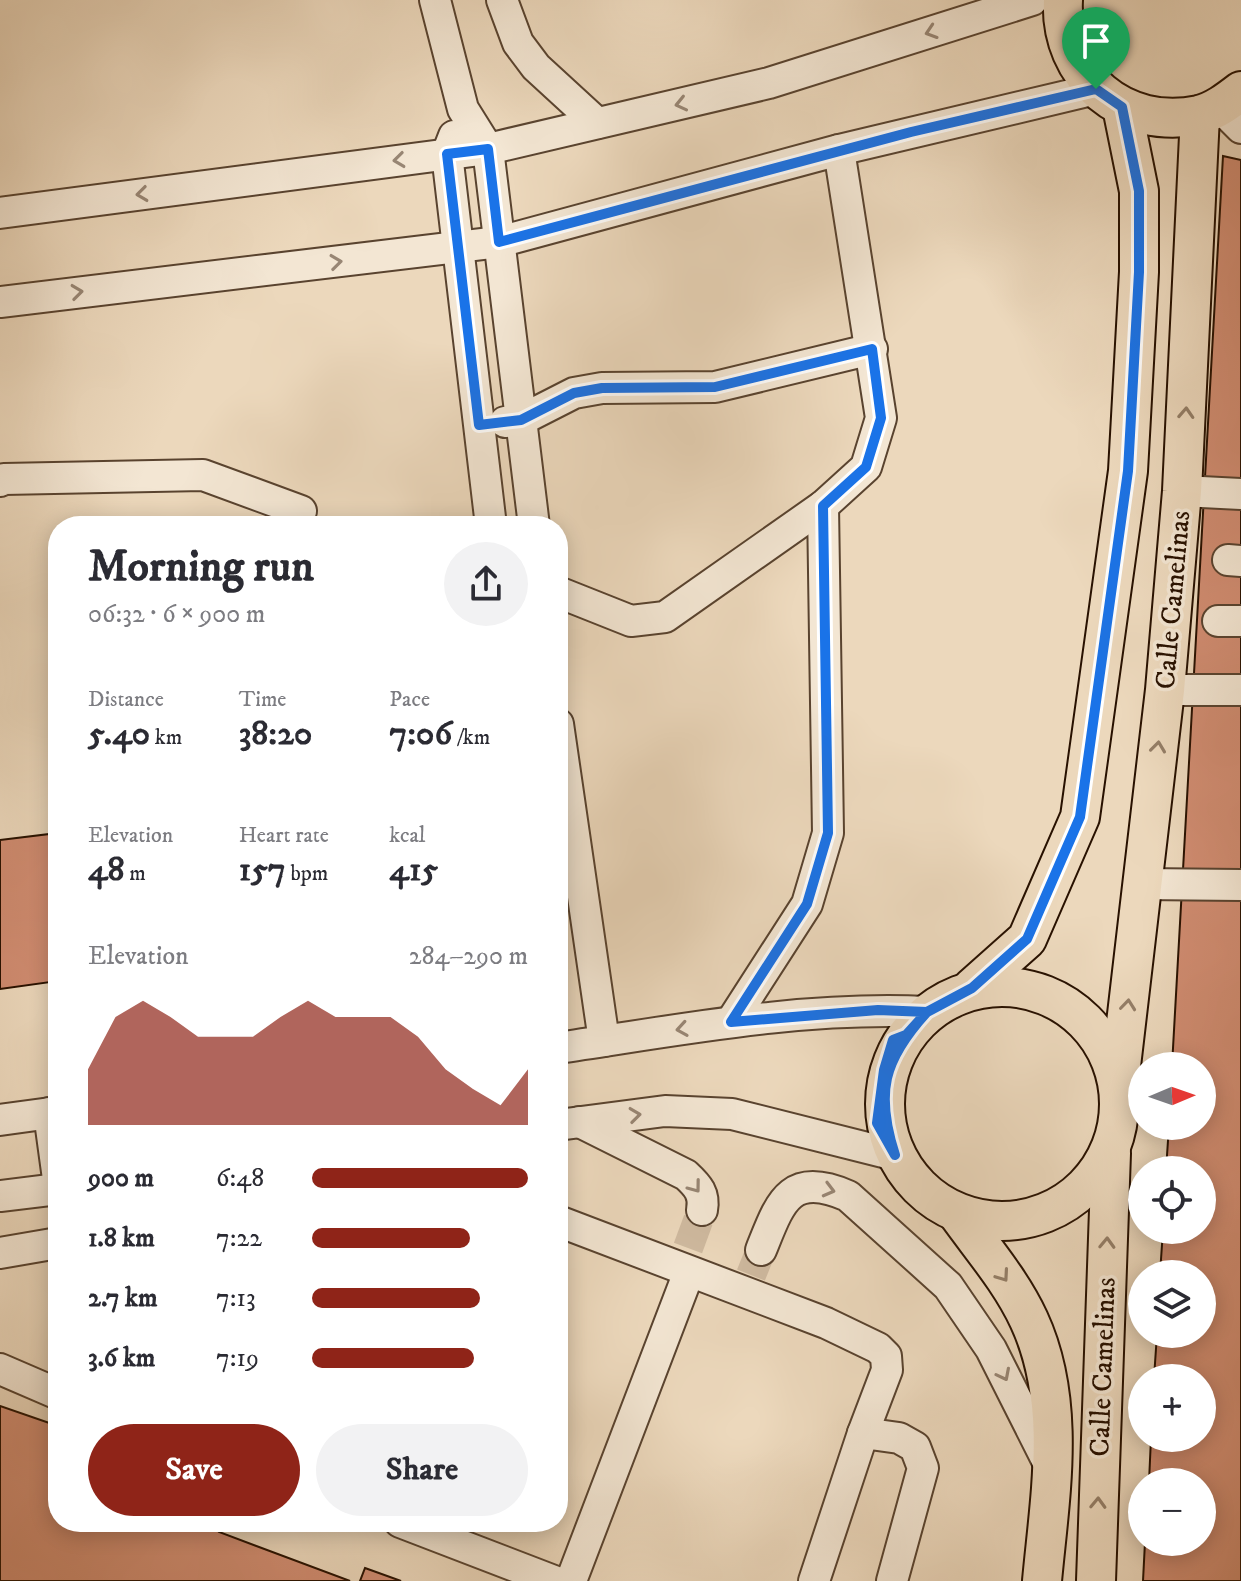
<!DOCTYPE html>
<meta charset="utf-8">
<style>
body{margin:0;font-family:"IM FELL DW Pica",serif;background:#f2f2f3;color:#2b2b33;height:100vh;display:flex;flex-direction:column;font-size:30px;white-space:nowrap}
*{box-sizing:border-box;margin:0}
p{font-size:26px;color:#7c7c81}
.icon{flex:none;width:44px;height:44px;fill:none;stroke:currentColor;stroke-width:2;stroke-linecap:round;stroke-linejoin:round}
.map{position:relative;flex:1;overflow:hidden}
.panel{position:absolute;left:48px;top:516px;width:520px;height:1016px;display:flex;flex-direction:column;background:#fff;border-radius:32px;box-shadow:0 4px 20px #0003}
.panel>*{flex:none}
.needle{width:52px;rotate:88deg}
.controls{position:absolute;left:1128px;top:1052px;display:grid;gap:16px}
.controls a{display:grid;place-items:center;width:88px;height:88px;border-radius:50%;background:#fff;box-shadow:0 4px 20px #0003;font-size:40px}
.pin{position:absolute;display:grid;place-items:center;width:68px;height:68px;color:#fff;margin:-82px -34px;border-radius:50% 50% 50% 0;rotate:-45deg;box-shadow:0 0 8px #0007}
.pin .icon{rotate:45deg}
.round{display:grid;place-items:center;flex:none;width:84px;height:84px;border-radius:42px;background:#f2f2f3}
.summary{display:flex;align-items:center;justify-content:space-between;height:136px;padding:0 40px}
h1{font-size:44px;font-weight:700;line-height:60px}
.stats{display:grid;grid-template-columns:repeat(3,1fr);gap:12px;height:136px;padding:8px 40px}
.stats div{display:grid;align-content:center}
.stats b{font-size:34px;font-weight:700}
.stats small{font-size:22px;font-weight:400}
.stats p{font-size:22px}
.chart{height:224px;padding:16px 40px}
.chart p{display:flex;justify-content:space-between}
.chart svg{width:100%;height:144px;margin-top:8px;fill:#8f2418;opacity:.7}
.cta{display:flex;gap:16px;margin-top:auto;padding:16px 40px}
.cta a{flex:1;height:92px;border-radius:48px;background:#8f2418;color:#fff;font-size:32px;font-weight:700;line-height:92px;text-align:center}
.cta a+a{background:#f2f2f3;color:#2b2b33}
ul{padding:0 40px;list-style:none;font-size:26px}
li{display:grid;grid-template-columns:128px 96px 1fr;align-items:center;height:60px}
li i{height:20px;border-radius:10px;background:#8f2418}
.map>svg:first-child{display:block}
.building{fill:#d08c71;stroke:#281100;stroke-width:2}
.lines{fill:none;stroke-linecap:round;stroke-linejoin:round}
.minor-tunnel{stroke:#cfbaa0;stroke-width:30;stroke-dasharray:30 15;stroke-linecap:butt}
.minor-casing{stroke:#59432f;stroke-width:34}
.major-casing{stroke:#281100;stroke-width:42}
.path{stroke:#281100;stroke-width:5;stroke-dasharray:2 4;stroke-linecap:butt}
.minor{stroke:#f3e6d3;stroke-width:30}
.major{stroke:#ecd8bc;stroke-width:38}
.oneway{stroke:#988674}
.oneway2{stroke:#947e67}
.route-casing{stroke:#fff;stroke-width:16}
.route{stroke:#1a73e8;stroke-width:10}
.labels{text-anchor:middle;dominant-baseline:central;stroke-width:7;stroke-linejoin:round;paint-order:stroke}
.street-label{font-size:28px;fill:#281100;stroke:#f3e6d3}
</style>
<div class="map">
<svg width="1241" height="1581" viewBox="0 0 1241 1581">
<rect width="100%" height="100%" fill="#ecd8bc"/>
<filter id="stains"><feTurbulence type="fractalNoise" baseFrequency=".0025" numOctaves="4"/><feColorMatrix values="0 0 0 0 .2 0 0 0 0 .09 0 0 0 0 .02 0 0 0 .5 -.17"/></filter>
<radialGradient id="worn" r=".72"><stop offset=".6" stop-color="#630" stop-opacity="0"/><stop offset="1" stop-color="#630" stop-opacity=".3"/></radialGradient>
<g class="building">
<path d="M1223,156L1241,160V1581H1143L1145,1542H1202V1482H1149L1151,1438H1202V1378H1154L1157,1334H1202V1274H1160L1163,1230H1202V1170H1166L1169,1126H1202V1066H1172Z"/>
<path d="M58,833V981L0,989V840Z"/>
<path d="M0,1406L58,1426V1522H222L219,1532L350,1581H0Z"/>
<path d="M365,1568L401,1581H360Z"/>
</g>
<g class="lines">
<g class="minor-tunnel">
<path d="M688,1248L702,1210"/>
<path d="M751,1275L761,1250"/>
</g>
<g class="minor-casing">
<g id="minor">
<path d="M435,0L463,109L488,149L534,526"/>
<path d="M502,0L518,43L536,67L597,123"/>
<path d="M1220,107L1241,128"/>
<path d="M454,136L447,154L491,526"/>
<path d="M0,213L488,149L769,83L1032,0"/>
<path d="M0,302L499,242L839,150L1096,89"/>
<path d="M505,422L521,420L574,393L602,388L715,387L872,349"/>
<path d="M0,481L4,479L203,475L301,511"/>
<path d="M1182,491L1241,494"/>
<path d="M1228,560L1241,561"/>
<path d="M558,592L631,621L665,617L823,506L866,467L881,418L839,150"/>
<path d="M1218,621H1241"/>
<path d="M1165,690H1241"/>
<path d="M558,724L604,1041"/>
<path d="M1142,884L1241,885"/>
<path d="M731,1022L807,904L828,833L823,506"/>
<path d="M558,1048C680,1030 803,1006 927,1012"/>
<path d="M49,1113L58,1179"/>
<path d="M0,1120L58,1112"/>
<path d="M580,1122L686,1175C698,1186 705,1194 702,1210"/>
<path d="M558,1125L665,1111L732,1114L895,1155"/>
<path d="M0,1196L58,1189"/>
<path d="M558,1221L826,1323L878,1348L886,1356L887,1370L863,1433L814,1581"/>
<path d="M761,1250C780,1203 789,1170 848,1196L948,1286L991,1349L1051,1468"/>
<path d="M0,1253L58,1243"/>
<path d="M0,1369L58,1394"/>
<path d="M863,1433L899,1438L915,1447L923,1468L892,1581"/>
<path d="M400,1522L554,1581"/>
<path d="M571,1581L689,1272"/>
</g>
</g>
<g class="major-casing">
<g id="major">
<path d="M1063,0C1059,77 1124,131 1199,115C1215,111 1228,101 1241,91"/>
<circle cx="1002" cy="1104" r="117"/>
<path d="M972,988L1027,939L1080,817L1128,471L1139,272V191L1122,107"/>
<path d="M1119,1083L1165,690L1182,491L1200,115"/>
<path d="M957,1213C982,1248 1011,1281 1029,1320C1067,1402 1050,1495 1042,1581"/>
<path d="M1096,1581L1111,1153"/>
</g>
</g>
<path class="path" d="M877,1124L884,1070L894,1040"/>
<use href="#minor" class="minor"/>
<use href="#major" class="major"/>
</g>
<defs><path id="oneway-chevron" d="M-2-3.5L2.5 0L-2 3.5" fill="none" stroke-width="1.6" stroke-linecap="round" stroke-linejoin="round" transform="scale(2)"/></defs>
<g class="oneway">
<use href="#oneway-chevron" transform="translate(931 32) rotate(162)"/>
<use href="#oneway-chevron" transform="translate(681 104) rotate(167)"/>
<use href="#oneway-chevron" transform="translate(399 160) rotate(173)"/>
<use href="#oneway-chevron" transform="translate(142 194) rotate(173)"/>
<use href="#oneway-chevron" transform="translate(336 262) rotate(-7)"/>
<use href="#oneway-chevron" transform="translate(77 292) rotate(-7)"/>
<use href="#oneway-chevron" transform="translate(682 1029) rotate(171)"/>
<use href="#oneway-chevron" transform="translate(635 1115) rotate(-7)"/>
<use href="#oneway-chevron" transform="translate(695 1187) rotate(53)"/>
<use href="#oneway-chevron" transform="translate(829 1190) rotate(15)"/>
<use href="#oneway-chevron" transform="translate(1004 1375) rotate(63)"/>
</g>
<g class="oneway2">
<use href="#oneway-chevron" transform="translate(1186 413) rotate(-87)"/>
<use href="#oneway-chevron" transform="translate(1158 747) rotate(-83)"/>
<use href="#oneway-chevron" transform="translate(1128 1005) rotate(-84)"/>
<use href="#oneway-chevron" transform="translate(1107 1243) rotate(-88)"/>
<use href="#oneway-chevron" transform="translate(1003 1276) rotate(55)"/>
<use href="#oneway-chevron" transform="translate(1098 1503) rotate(-88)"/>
</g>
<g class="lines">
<g class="route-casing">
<path id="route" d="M1096,89L911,132L499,242L488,149L447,154L479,425L521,420L574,393L602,388L715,387L872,349L881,418L866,467L823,506L828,833L807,904L731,1022L878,1010L927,1012C883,1060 875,1093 895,1155L877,1123L884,1070L893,1040L906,1035L927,1012L972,988L1027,939L1080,817L1128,471L1139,272V191L1122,107L1096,89"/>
</g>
<use href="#route" class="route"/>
</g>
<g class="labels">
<g class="street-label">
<text transform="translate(1173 600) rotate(-85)">Calle Camelinas</text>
<text transform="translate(1103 1367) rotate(-88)">Calle Camelinas</text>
</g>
</g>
<rect width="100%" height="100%" filter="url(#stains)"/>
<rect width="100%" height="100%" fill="url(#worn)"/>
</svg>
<div class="controls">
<a><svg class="needle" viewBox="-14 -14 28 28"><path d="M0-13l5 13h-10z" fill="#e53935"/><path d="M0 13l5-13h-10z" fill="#7c7c81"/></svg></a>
<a><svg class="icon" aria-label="locate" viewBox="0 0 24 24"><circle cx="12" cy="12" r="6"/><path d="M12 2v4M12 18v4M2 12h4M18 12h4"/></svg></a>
<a><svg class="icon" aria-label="layers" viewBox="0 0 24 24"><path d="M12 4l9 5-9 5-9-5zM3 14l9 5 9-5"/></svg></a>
<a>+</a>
<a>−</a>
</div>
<div class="pin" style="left:1096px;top:89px;background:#1e9e55"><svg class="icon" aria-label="arrive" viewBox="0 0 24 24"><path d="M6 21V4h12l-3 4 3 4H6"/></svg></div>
<section class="panel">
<div class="summary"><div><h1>Morning run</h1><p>06:32 · 6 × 900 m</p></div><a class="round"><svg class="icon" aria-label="share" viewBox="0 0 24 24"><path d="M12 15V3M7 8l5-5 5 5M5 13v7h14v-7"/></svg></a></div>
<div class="stats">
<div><p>Distance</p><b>5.40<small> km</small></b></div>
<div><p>Time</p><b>38:20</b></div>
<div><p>Pace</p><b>7:06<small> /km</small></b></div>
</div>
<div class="stats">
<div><p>Elevation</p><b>48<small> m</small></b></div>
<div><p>Heart rate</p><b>157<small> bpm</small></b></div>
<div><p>kcal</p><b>415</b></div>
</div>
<div class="chart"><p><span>Elevation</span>284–290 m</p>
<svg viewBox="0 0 160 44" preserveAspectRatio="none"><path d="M0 44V27L10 11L20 6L30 11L40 17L50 17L60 17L70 11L80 6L90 11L100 11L110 11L120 17L130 27L140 33L150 38L160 27V44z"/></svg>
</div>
<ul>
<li><b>900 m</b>6:48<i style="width:100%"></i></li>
<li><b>1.8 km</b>7:22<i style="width:73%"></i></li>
<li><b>2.7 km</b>7:13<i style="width:78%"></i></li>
<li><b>3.6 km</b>7:19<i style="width:75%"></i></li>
</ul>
<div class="cta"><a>Save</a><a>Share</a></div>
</section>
</div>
